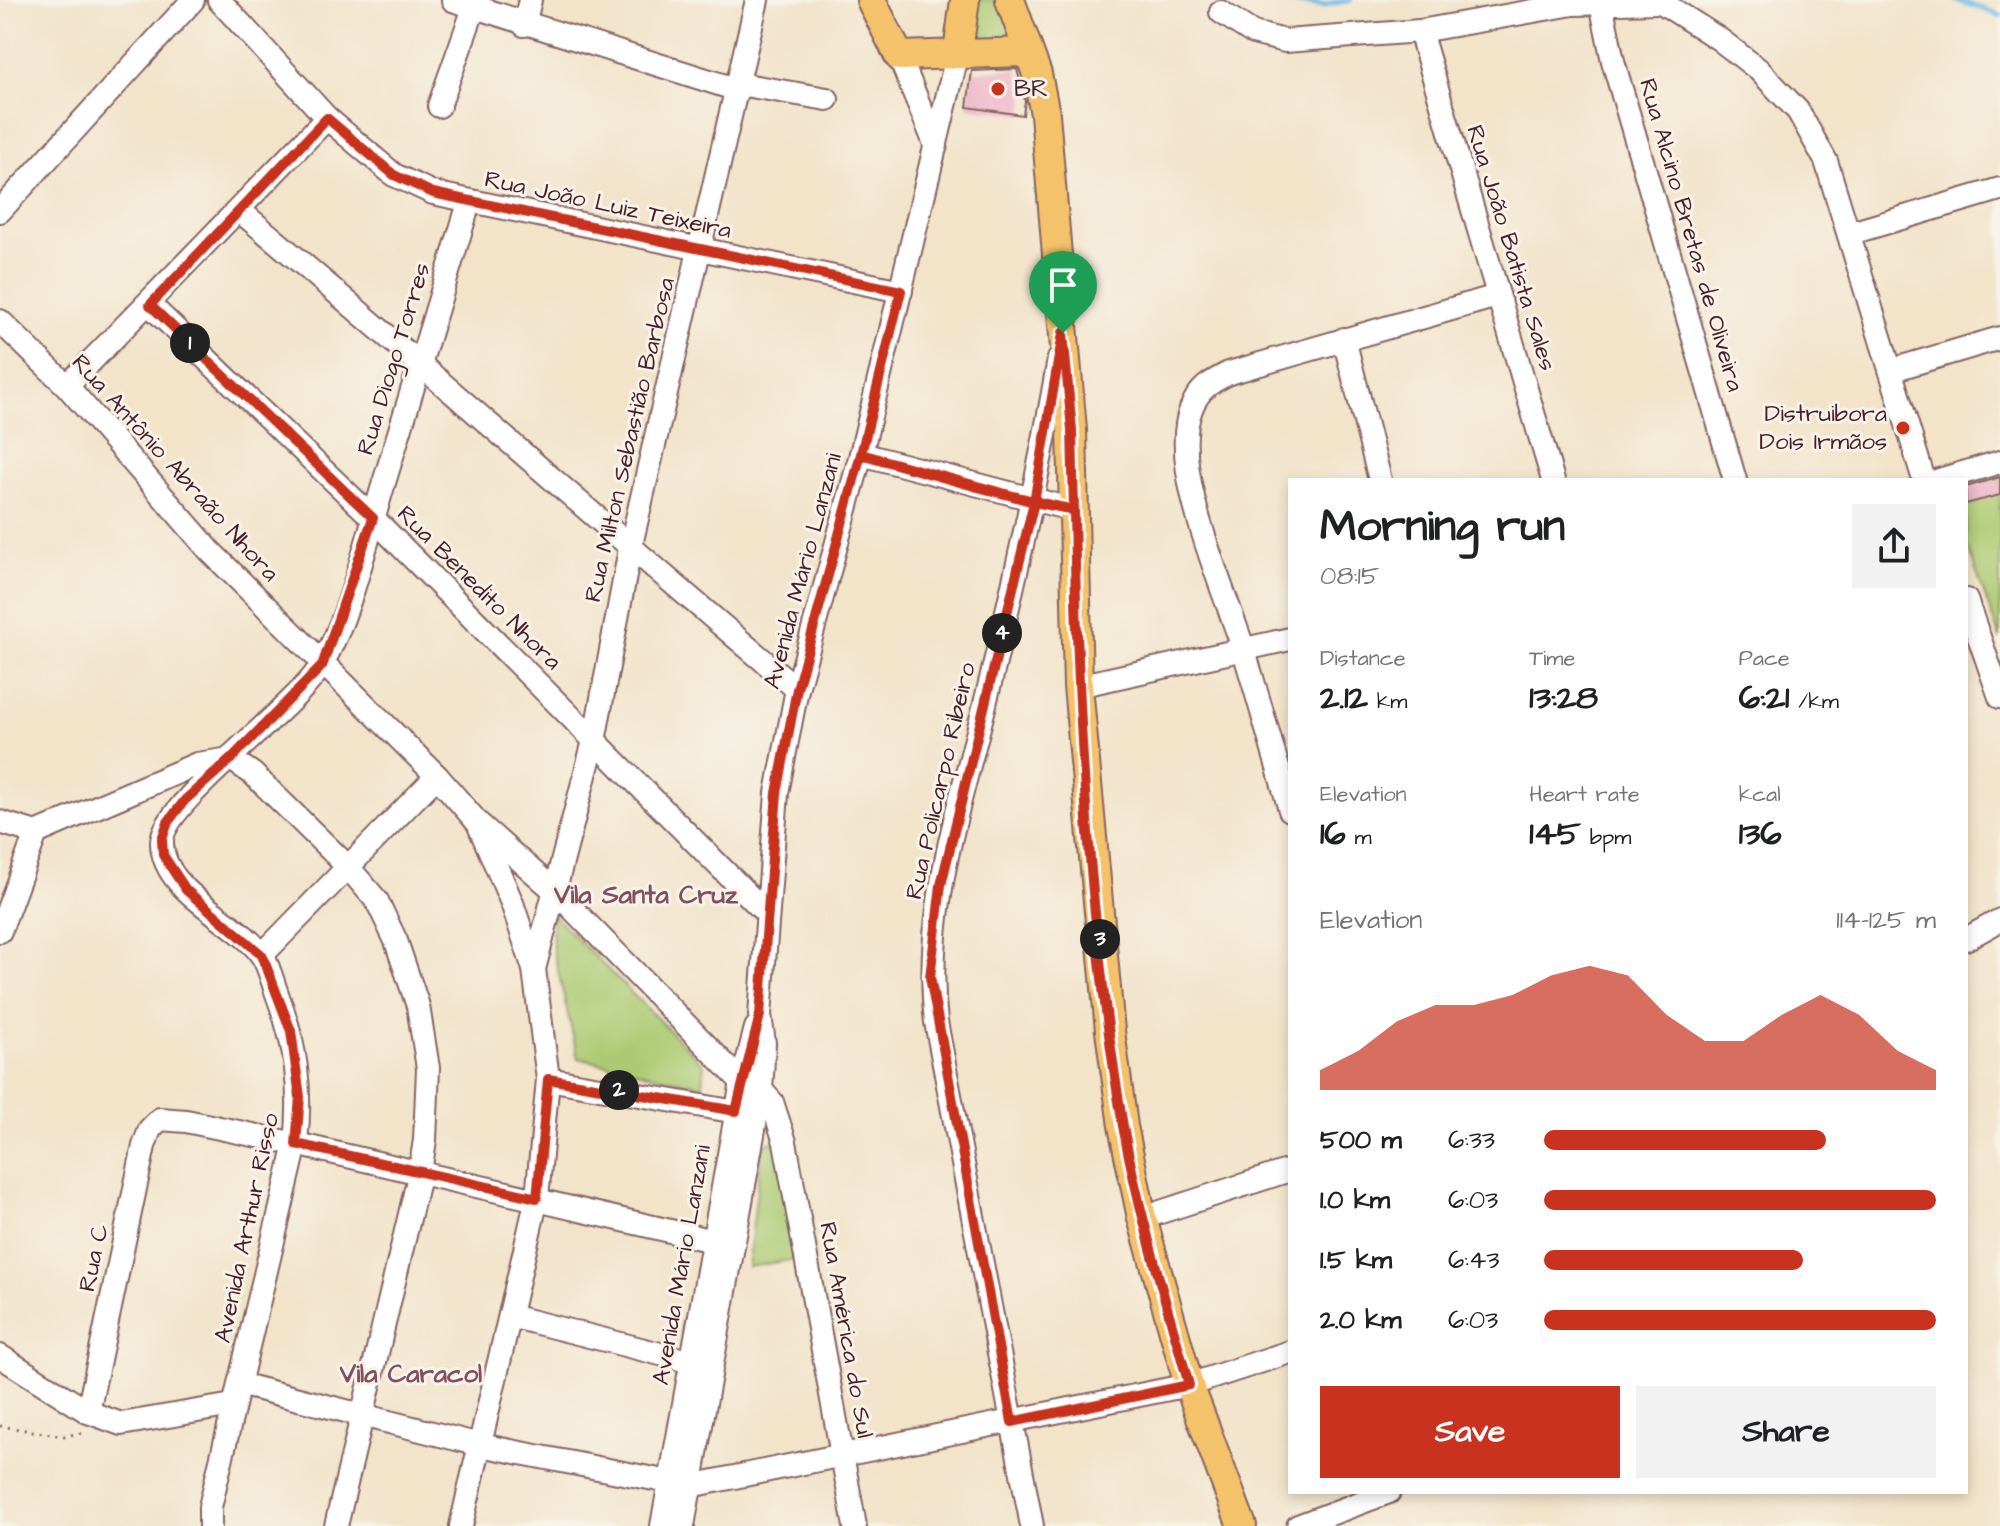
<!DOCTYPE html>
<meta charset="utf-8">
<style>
body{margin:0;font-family:"Architects Daughter",sans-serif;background:#f2f2f2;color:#202124;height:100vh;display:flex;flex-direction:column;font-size:30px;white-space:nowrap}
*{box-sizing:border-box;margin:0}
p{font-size:26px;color:#757577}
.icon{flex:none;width:44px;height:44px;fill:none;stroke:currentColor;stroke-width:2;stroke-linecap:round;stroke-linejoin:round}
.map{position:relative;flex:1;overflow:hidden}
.details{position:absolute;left:1288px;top:478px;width:680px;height:1016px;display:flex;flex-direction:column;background:#fff;border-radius:0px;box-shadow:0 4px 12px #0003}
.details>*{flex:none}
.pin{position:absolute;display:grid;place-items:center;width:68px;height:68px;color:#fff;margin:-82px -34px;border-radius:50% 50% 50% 0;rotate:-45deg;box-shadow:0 0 8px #0007}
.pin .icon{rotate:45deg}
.km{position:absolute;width:40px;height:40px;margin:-20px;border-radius:50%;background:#222;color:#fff;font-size:22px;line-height:40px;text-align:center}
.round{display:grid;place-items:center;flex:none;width:84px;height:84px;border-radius:0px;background:#f2f2f2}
.summary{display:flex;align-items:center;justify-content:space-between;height:136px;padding:0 32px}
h1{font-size:44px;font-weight:700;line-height:60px}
.figures{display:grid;grid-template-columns:repeat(3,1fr);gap:12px;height:136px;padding:8px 32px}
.figures div{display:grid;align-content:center}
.figures b{font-size:34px;font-weight:700}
.figures small{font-size:22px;font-weight:400}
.figures p{font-size:22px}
.chart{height:224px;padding:16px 32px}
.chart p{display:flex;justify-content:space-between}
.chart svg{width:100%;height:144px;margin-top:8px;fill:#c8321e;opacity:.7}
.action{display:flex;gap:16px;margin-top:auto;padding:16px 32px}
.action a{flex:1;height:92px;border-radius:0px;background:#c8321e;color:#fff;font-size:32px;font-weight:700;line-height:92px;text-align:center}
.action a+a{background:#f2f2f2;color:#202124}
ul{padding:0 32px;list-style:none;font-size:26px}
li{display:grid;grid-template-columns:128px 96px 1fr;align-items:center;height:60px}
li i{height:20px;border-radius:10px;background:#c8321e}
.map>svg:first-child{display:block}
.green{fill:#acca72;stroke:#7b744e;stroke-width:2}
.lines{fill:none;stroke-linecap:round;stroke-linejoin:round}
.stream{stroke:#6ab7e4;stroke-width:6}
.building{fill:#edacc4}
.minor-casing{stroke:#856462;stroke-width:26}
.major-casing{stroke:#856462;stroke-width:32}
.path{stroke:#856462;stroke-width:3;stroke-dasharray:2 6;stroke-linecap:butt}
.minor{stroke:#fff;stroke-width:22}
.major{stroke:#f4c26a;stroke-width:28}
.route-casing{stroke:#fff;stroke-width:16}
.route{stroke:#c8321e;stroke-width:10}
.poi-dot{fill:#c8321e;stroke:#f7f3e8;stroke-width:3}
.labels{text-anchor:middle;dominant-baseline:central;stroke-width:6;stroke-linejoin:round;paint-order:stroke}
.poi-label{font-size:24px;fill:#4a1f2b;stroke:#f7f3e8;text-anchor:start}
.street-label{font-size:24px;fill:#4a1f2b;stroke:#f7f3e8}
.neighbourhood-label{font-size:26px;font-weight:bold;fill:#835061;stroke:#f7f3e8}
</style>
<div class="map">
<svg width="2000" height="1526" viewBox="0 0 2000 1526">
<rect width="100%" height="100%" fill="#f7f3e8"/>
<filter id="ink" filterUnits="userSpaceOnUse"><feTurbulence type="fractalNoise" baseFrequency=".0125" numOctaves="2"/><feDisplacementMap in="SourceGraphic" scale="16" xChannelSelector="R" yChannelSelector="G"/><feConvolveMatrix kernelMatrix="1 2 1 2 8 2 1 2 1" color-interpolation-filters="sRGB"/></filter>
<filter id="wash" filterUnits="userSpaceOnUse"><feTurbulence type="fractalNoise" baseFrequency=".006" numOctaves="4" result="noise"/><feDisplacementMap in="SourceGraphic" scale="32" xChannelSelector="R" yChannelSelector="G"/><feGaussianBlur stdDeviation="1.8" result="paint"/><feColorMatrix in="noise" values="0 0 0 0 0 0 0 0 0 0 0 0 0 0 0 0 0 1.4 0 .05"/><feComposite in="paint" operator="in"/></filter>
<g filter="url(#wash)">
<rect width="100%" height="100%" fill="#f2e3c9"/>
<g class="green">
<path d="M973,0H1001L1019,42L968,38Z"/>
<path d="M2000,471V639L1966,543V480Z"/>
<path d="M552,914L704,1065L703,1086L578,1058L553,949Z"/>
<path d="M771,1142L777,1145L797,1259L748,1267L761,1155L764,1145Z"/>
</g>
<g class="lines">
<g class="stream">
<path d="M1267,0L1323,5L1350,0"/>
<path d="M1956,0L2000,15"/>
</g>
</g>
<g id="blocks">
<g class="building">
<path d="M1017,69L1025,101L1023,115L967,107L972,71Z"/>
<path d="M2000,477V495L1966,504V487Z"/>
</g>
</g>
</g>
<g filter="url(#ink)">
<use href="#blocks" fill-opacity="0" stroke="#856462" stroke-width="2"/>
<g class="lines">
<g class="minor-casing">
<g id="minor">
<path d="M219,0L327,118L394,175L433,193L901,291"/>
<path d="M453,0L738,90"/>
<path d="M1658,0L1719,39L1759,70L1798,111L1826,161L1924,480"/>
<path d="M1601,3L1613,61L1735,480"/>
<path d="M1221,12L1253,33L1285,41L1420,31L1573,4L1660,2"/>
<path d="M524,25L530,0"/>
<path d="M1420,31L1553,480"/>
<path d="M899,56L936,146"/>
<path d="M739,84L827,99"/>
<path d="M439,106L474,8"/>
<path d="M0,211L193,0"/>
<path d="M240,211C428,368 610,532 797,689"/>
<path d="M1851,233L2000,189"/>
<path d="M150,305L373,518L766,913"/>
<path d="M0,321L67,386L210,551L437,776L478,823L556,892L742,1082L761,1090L772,1102L785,1142L855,1526"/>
<path d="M1344,339L1380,480"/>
<path d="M1892,370L2000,338"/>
<path d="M67,386L327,118"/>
<path d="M861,454L1074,510"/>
<path d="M1939,480L2000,462"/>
<path d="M1966,600L2000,697"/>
<path d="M1078,686L1290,639"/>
<path d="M1290,810C1275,757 1260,704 1244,651C1225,590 1168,469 1191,409C1199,388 1211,382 1229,373L1497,296"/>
<path d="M0,822L36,833"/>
<path d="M36,833L197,764L231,759L253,774L348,867L377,901L396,941L418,1006L428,1068L425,1140L420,1172L336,1526"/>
<path d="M0,931L36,833"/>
<path d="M1966,939L2000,920"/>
<path d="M262,955L437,776"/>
<path d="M534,969L594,741L630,549L757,0"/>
<path d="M548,1079L748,1114"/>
<path d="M1142,1218L1290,1170"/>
<path d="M510,1316L692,1362"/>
<path d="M0,1356L88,1412L121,1424L233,1405"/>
<path d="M239,1384L480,1445L690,1486L1189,1385L1290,1352"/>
<path d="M88,1412L144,1146L150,1129L160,1119L186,1121L296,1144L713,1241"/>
<path d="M210,1526V1507L296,1144C302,1087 296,1044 276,991C272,980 269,967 263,957C241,921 161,894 162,841C163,802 298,707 322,664C351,613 366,542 383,486C411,391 440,297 469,203"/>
<path d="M461,1526L537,1198L548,1079L534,969L512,903L480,828"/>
<path d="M662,1526L742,1082L756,1028"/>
<path d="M683,1526L761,1090L764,1043L760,1015L777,793L797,689L861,454L958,52"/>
<path d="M1032,1526L936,1022C923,914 959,808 985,704C1013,589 1039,475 1059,359"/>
<path d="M1298,1526L1389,1492"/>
</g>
</g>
<g class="major-casing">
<g id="major">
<path d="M871,0L899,56L1028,52"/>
<path d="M1010,0L1037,74L1045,114L1072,430L1078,686L1110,1031L1123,1126L1142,1218L1189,1385L1242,1526"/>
<path d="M958,52L965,0"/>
</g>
</g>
<path class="path" d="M0,1426L64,1436L82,1433"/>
<use href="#minor" class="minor"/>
<use href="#major" class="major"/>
</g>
</g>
<g class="lines" filter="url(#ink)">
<g class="route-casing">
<path id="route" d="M1063,333L1034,502L861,454L901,291L433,193L394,175L327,118L150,305L373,518L322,666L231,759L185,800L168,822L162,839L163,855L186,890L262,955L291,1031L300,1097L296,1144L537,1198L548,1079L736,1111L760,1015L777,793L797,689L861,454C931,474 1002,495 1074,510C1077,711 1089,928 1123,1126C1139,1214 1165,1299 1189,1385L1012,1422L930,977L941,885L1034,502L1074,510L1072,430L1063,333"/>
</g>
<use href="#route" class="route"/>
</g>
<g class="poi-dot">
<circle cx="998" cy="89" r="8"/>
<circle cx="1903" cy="428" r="8"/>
</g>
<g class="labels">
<g class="poi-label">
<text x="1014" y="89">BR</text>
<text x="1887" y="414" text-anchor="end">Distruibora<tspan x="1887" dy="28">Dois Irmãos</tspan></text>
</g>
<g class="street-label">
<text transform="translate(608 205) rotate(12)">Rua João Luiz Teixeira</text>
<text transform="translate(1691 235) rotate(74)">Rua Alcino Bretas de Oliveira</text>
<text transform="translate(1511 248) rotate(73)">Rua João Batista Sales</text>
<text transform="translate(394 359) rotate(-73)">Rua Diogo Torres</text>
<text transform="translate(630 440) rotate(-77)">Rua Milton Sebastião Barbosa</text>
<text transform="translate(175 468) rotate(48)">Rua Antônio Abraão Nhora</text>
<text transform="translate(803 571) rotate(-75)">Avenida Mário Lanzani</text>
<text transform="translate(479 588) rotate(45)">Rua Benedito Nhora</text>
<text transform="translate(941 781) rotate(-77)">Rua Policarpo Ribeiro</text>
<text transform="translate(247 1228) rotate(-78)">Avenida Arthur Risso</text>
<text transform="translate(94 1258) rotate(-78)">Rua C</text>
<text transform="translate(682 1265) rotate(-80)">Avenida Mário Lanzani</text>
<text transform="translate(846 1330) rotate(80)">Rua América do Sul</text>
</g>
<g class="neighbourhood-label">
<text x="646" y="895">Vila Santa Cruz</text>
<text x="411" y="1374">Vila Caracol</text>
</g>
</g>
</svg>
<div class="pin" style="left:1063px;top:333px;background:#1e9e55"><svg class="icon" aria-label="arrive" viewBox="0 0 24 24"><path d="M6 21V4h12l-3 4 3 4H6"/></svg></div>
<b class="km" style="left:190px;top:343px">1</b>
<b class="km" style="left:619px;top:1090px">2</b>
<b class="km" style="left:1100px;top:939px">3</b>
<b class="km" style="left:1002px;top:633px">4</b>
<section class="details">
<div class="summary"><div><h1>Morning run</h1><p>08:15</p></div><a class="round"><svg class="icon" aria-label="share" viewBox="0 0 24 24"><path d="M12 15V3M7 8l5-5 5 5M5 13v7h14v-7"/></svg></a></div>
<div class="figures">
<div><p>Distance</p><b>2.12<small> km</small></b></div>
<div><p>Time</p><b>13:28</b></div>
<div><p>Pace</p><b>6:21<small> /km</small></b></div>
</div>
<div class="figures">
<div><p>Elevation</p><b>16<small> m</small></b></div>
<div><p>Heart rate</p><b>145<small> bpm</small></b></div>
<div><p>kcal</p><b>136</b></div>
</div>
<div class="chart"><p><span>Elevation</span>114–125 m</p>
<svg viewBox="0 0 160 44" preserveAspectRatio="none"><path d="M0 44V38L10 32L20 23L30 18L40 18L50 15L60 9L70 6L80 9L90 21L100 29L110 29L120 21L130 15L140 21L150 32L160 38V44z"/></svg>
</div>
<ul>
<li><b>500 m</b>6:33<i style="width:72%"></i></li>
<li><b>1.0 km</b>6:03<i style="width:100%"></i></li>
<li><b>1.5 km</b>6:43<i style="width:66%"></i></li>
<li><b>2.0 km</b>6:03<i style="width:100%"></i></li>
</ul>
<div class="action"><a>Save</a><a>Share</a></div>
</section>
</div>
